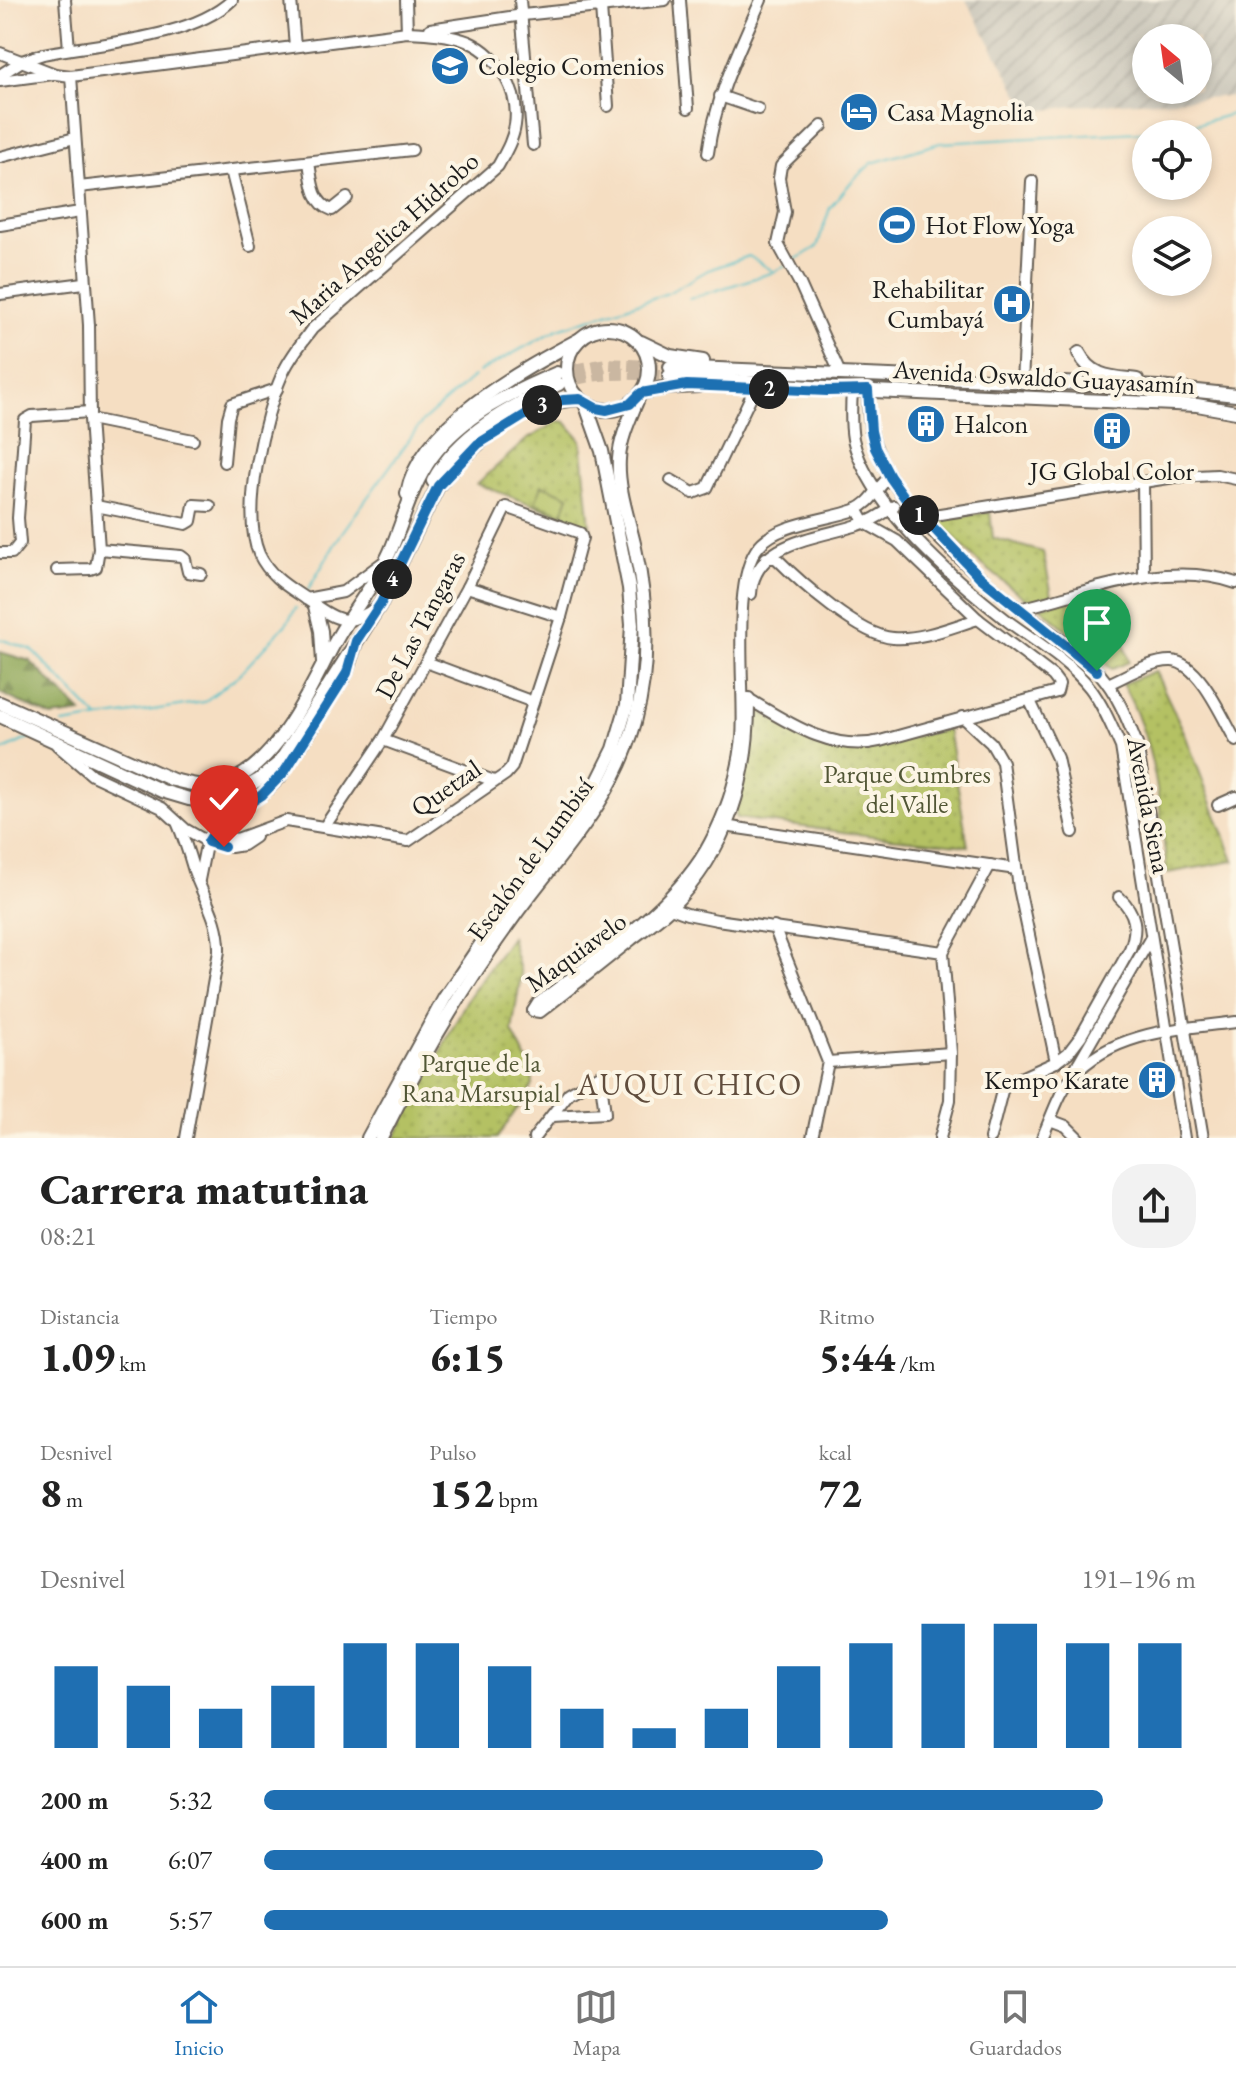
<!DOCTYPE html>
<html lang="es">
<meta charset="utf-8">
<style>
body{margin:0;font-family:"EB Garamond",serif;background:#f2f2f2;color:#222;height:100vh;display:flex;flex-direction:column;font-size:30px;white-space:nowrap}
*{box-sizing:border-box;margin:0}
p{font-size:26px;color:#767676}
.icon{flex:none;width:44px;height:44px;fill:none;stroke:currentColor;stroke-width:2;stroke-linecap:round;stroke-linejoin:round}
.map{position:relative;height:1138px;overflow:hidden}
.panel{display:flex;flex-direction:column;background:#fff;flex:1}
.panel>*{flex:none}
.needle{width:52px;rotate:331deg}
.controls{position:absolute;left:1132px;top:24px;display:grid;gap:16px}
.controls a{display:grid;place-items:center;width:80px;height:80px;border-radius:50%;background:#fff;box-shadow:0 4px 12px #0003;font-size:40px}
.pin{position:absolute;display:grid;place-items:center;width:68px;height:68px;color:#fff;margin:-82px -34px;border-radius:50% 50% 50% 0;rotate:-45deg;box-shadow:0 0 8px #0007}
.pin .icon{rotate:45deg}
.km{position:absolute;width:40px;height:40px;margin:-20px;border-radius:50%;background:#222;color:#fff;font-size:22px;line-height:40px;text-align:center}
.round{display:grid;place-items:center;flex:none;width:84px;height:84px;border-radius:32px;background:#f2f2f2}
.headline{display:flex;align-items:center;justify-content:space-between;height:136px;padding:0 40px}
h1{font-size:44px;font-weight:800;line-height:60px}
.figures{display:grid;grid-template-columns:repeat(3,1fr);gap:12px;height:136px;padding:8px 40px}
.figures div{display:grid;align-content:center}
.figures b{font-size:40px;font-weight:800}
.figures small{font-size:22px;font-weight:400}
.figures p{font-size:22px}
.chart{height:224px;padding:16px 40px}
.chart p{display:flex;justify-content:space-between}
.chart svg{width:100%;height:144px;margin-top:8px;stroke:#1f6fb2;stroke-width:6}
ul{padding:0 40px;list-style:none;font-size:26px}
li{display:grid;grid-template-columns:128px 96px 1fr;align-items:center;height:60px}
li i{height:20px;border-radius:10px;background:#1f6fb2}
.dock{display:flex;justify-content:space-around;align-items:center;height:112px;border-top:2px solid #e0e0e0;background:#fff;font-size:22px;color:#767676}
.dock a{display:grid;justify-items:center;gap:4px}
.dock .selected{color:#1f6fb2}
.map>svg:first-child{display:block}
.industrial{fill:url(#industrial-furrows);fill-rule:evenodd}
.green{fill:url(#green-dots);stroke:#686e40;stroke-width:2}
.forest{fill:url(#forest-firs);stroke:#56623a;stroke-width:2}
.pitch{fill:#b4c163;stroke:#686e40;stroke-width:2}
.lines{fill:none;stroke-linecap:round;stroke-linejoin:round}
.stream{stroke:#51bfc8;stroke-width:2}
.major-tunnel{stroke:#cab7a1;stroke-width:12;stroke-dasharray:12 6;stroke-linecap:butt}
.minor-casing{stroke:#686056;stroke-width:14}
.major-casing{stroke:#686056;stroke-width:16}
.minor{stroke:#fff;stroke-width:10}
.major{stroke:#fff;stroke-width:12}
.route-casing{stroke:#fff;stroke-width:16}
.route{stroke:#1f6fb2;stroke-width:10}
.labels{text-anchor:middle;dominant-baseline:central;stroke-width:8;stroke-linejoin:round;paint-order:stroke}
.poi-label{font-size:26px;fill:#1c1c1c;stroke:#fcf5e5;text-anchor:start}
.street-label{font-size:26px;fill:#1c1c1c;stroke:#fcf5e5}
.park-label{font-size:26px;fill:#515635;stroke:#fcf5e5}
.quarter-label{font-size:30px;letter-spacing:2px;fill:#604d3d;stroke:#fcf5e5}
</style>
<div class="map">
<svg width="1236" height="1138" viewBox="0 0 1236 1138">
<defs>
<pattern id="industrial-furrows" width="10" height="10" patternUnits="userSpaceOnUse" patternTransform="scale(2)"><rect width="10" height="10" fill="#c8c4b8"/><path d="M-1 1l2-2M0 10L10 0M9 11l2-2" fill="none" stroke="#aba89e"/></pattern>
<pattern id="green-dots" width="8" height="8" patternUnits="userSpaceOnUse" patternTransform="scale(2)"><rect width="8" height="8" fill="#b4c163"/><path d="M2 2h.1M6 6h.1" fill="none" stroke="#9aa555" stroke-width="1.8" stroke-linecap="round"/></pattern>
<pattern id="forest-firs" width="22" height="20" patternUnits="userSpaceOnUse" patternTransform="scale(2)"><rect width="22" height="20" fill="#8fa759"/><path d="M5 1l3.5 6h-7zM16 11l3.5 6h-7z" fill="#748749"/></pattern>
</defs>
<rect width="100%" height="100%" fill="#fcf5e5"/>
<filter id="ink" filterUnits="userSpaceOnUse"><feTurbulence type="fractalNoise" baseFrequency=".0125" numOctaves="2"/><feDisplacementMap in="SourceGraphic" scale="16" xChannelSelector="R" yChannelSelector="G"/><feConvolveMatrix kernelMatrix="1 2 1 2 8 2 1 2 1" color-interpolation-filters="sRGB"/></filter>
<filter id="wash" filterUnits="userSpaceOnUse"><feTurbulence type="fractalNoise" baseFrequency=".006" numOctaves="4" result="noise"/><feDisplacementMap in="SourceGraphic" scale="32" xChannelSelector="R" yChannelSelector="G"/><feGaussianBlur stdDeviation="1.8" result="paint"/><feColorMatrix in="noise" values="0 0 0 0 0 0 0 0 0 0 0 0 0 0 0 0 0 1.4 0 .05"/><feComposite in="paint" operator="in"/></filter>
<g filter="url(#wash)">
<rect width="100%" height="100%" fill="#f5dec2"/>
<path class="industrial" d="M966,0H1236V96L1073,106L1029,113ZM1146,38H1198V90H1146Z"/>
<g class="green">
<path d="M559,421L566,422L581,440L590,526L477,484L526,440Z"/>
<path d="M990,512L993,538L1043,552L1052,595L1028,601L975,559L938,520Z"/>
<path d="M1108,588L1129,662L1112,669L1040,607Z"/>
<path d="M1155,671L1184,732L1234,861L1167,873C1161,810 1155,739 1122,684Z"/>
<path d="M751,709L759,710L783,725L835,747L856,749L948,729L968,846L880,837L737,818L735,812Z"/>
<path d="M511,937L521,974L512,1031L532,1070L533,1085L497,1138H395L467,1000Z"/>
</g>
<path class="forest" d="M0,652L30,661L82,713L52,717L0,693Z"/>
<path class="pitch" d="M542,485L569,496L563,513L535,503Z"/>
<g class="lines">
<g class="stream">
<path d="M791,262L817,247L830,208L852,181L872,163L940,143L1175,130L1236,113"/>
<path d="M689,299L774,272L786,265"/>
<path d="M479,372L558,329L668,293L708,270L749,256L773,271"/>
<path d="M308,590L341,534L422,422L474,376"/>
<path d="M0,639L32,650L97,717"/>
<path d="M63,724L204,702L239,675L287,623L296,608"/>
<path d="M0,752L31,737"/>
</g>
</g>
</g>
<g filter="url(#ink)">
<g class="lines">
<g class="major-tunnel">
<path d="M557,373L606,364L670,367"/>
<path d="M559,384C596,371 630,373 669,376"/>
</g>
<g class="minor-casing">
<g id="minor">
<path d="M65,0L69,49"/>
<path d="M291,0L295,46"/>
<path d="M406,0L407,32"/>
<path d="M520,0L533,145"/>
<path d="M680,0L688,108"/>
<path d="M601,7L608,106"/>
<path d="M430,29L523,15L665,0"/>
<path d="M0,53L55,74L71,76L407,32C428,33 449,34 469,42C499,55 520,93 515,125C513,140 505,153 498,166L312,329C301,344 289,358 282,375C264,416 241,512 259,554C271,579 291,588 312,603C338,622 350,627 377,607"/>
<path d="M0,75L22,61L43,54C99,43 191,39 232,0"/>
<path d="M71,76L89,325L90,419L99,549L181,556L185,559L188,572L201,574"/>
<path d="M0,81L53,74"/>
<path d="M720,96L758,109"/>
<path d="M822,126L781,166L779,178L785,212L778,244L800,284L839,371"/>
<path d="M708,153C715,98 739,50 761,0"/>
<path d="M0,157L75,138"/>
<path d="M309,162C312,180 312,203 332,210L347,198"/>
<path d="M231,170L250,246"/>
<path d="M79,187L412,150"/>
<path d="M0,225L80,212"/>
<path d="M0,294L84,283"/>
<path d="M1022,383L1032,181"/>
<path d="M852,390C851,406 850,422 853,439C868,506 956,581 1009,622C1036,642 1069,661 1090,688C1103,705 1112,727 1121,747L1184,1138"/>
<path d="M868,390C868,411 869,431 877,450C901,513 976,576 1029,616C1052,634 1080,651 1100,674C1118,695 1127,719 1137,744L1203,1138"/>
<path d="M90,419L193,440"/>
<path d="M224,462L228,418L232,404L277,389"/>
<path d="M671,480L693,493L707,488L755,388"/>
<path d="M1143,482L1144,577"/>
<path d="M96,506L186,524L191,521L194,505L210,506"/>
<path d="M903,524L921,517L1175,477L1217,475L1236,479"/>
<path d="M0,553H12L20,543L18,518L25,420L32,416L90,412"/>
<path d="M766,558H776C800,582 860,636 893,638C922,640 951,627 978,619"/>
<path d="M57,570L90,569L96,567L99,549"/>
<path d="M467,587L561,617"/>
<path d="M751,594C754,540 821,538 861,524C873,521 884,513 894,506"/>
<path d="M306,599L343,592L382,563"/>
<path d="M1020,609C1089,592 1165,559 1236,583"/>
<path d="M426,662L533,702"/>
<path d="M1108,684C1126,676 1152,660 1172,661C1200,663 1223,719 1236,741"/>
<path d="M747,698C787,722 832,753 880,741L1057,692L1059,684L1053,676L978,619L897,541L865,523L857,509"/>
<path d="M1030,701L1057,758L1073,832"/>
<path d="M963,717L991,743L1002,762L1019,888L1056,1062"/>
<path d="M383,740L494,781"/>
<path d="M57,745L92,775L162,808L185,829L208,842L231,847L243,845L255,837"/>
<path d="M1218,805L1236,797"/>
<path d="M177,822C184,838 189,854 194,871C204,899 220,921 219,951L186,1138"/>
<path d="M724,826L1016,869"/>
<path d="M211,835L237,839L286,821L408,841L506,774L512,767L561,617L582,538L580,533L506,507L467,587L383,740L325,826"/>
<path d="M199,880L205,850L214,830L226,816L262,795L280,778L347,673L356,645"/>
<path d="M665,906L687,914L717,920L943,952"/>
<path d="M774,927L828,1062L812,1138"/>
<path d="M533,1011L538,1003C595,958 677,907 710,842C727,810 738,774 742,738C746,693 730,579 759,546C778,523 828,520 855,510C874,502 875,488 890,477"/>
<path d="M533,1011L540,1012C571,988 601,964 631,940C644,930 658,920 670,909C729,850 750,779 749,698"/>
<path d="M828,1062L951,1053"/>
<path d="M1075,1069L1150,939"/>
<path d="M1050,1120L1066,1126L1078,1138"/>
<path d="M534,1138L569,1093L600,1075L605,1113L553,1116"/>
<path d="M940,1138L950,1100L951,1053L943,952L990,865"/>
<path d="M990,1138L1002,1091L1007,1084L1056,1062L1068,1053L1081,1036L1130,949C1138,928 1136,913 1119,897"/>
<path d="M1042,1138C1051,1119 1059,1091 1073,1076C1113,1031 1180,1029 1236,1022"/>
</g>
</g>
<g class="major-casing">
<g id="major">
<circle cx="608" cy="369" r="41"/>
<path d="M641,342L670,356L703,361"/>
<path d="M1079,353C1092,378 1112,377 1137,380"/>
<path d="M670,367L1159,387L1236,395"/>
<path d="M669,376L850,390L1197,405L1236,412"/>
<path d="M641,393L662,388L698,386"/>
<path d="M433,481C459,433 511,406 559,384"/>
<path d="M407,494C419,425 522,370 580,339"/>
<path d="M315,606L321,631L323,662"/>
<path d="M0,703L173,780C187,783 200,787 215,785C276,777 312,681 339,635C355,607 377,581 390,552C404,520 411,486 432,457C463,415 510,393 557,373"/>
<path d="M0,716L162,791L189,799L205,801L225,798L259,780L280,762L381,603L438,486C472,443 523,401 580,399"/>
<path d="M368,1138L445,997L500,916L572,826L590,797L614,749L627,705L632,625L629,588L602,451L585,403"/>
<path d="M381,1138C419,1061 464,985 515,915C562,851 613,802 635,722C650,665 648,606 635,548C629,520 617,488 619,459C620,438 631,416 639,396"/>
</g>
</g>
<use href="#minor" class="minor"/>
<use href="#major" class="major"/>
</g>
</g>
<g class="lines" filter="url(#ink)">
<g class="route-casing">
<path id="route" d="M224,847L208,842L221,821L262,795L285,771L347,673L356,641L381,603L438,486L478,444L538,407L563,400L580,399L596,408L607,410L630,404L641,393L687,385L827,391L868,390L871,431L875,448L890,477L905,498L980,577L1097,671"/>
</g>
<use href="#route" class="route"/>
</g>
<defs>
<g id="school-disc" transform="scale(2)"><circle r="9.5" fill="#1f6fb2" stroke="#fcf5e5"/><path d="M0-5L7-2L0 1L-7-2ZM-4 1L0 2.5L4 1V4Q0 6-4 4Z" fill="#fff"/></g>
<g id="hotel-disc" transform="scale(2)"><circle r="9.5" fill="#1f6fb2" stroke="#fcf5e5"/><path d="M-6-4.5h1.5V1H6V5H4.5V3h-9V5H-6ZM-4 0a1.8 1.8 0 1 1 3.6 0ZM.5 0V-2.5h3Q6-2.5 6 0Z" fill="#fff"/></g>
<g id="stadium-disc" transform="scale(2)"><circle r="9.5" fill="#1f6fb2" stroke="#fcf5e5"/><path d="M0-5a6.5 5 0 1 0 0 10a6.5 5 0 1 0 0-10ZM-3.5-1.8h7v3.6h-7Z" fill="#fff"/></g>
<g id="hospital-disc" transform="scale(2)"><circle r="9.5" fill="#1f6fb2" stroke="#fcf5e5"/><path d="M-5-5h3v3.5h4V-5h3V5h-3V1.5h-4V5h-3Z" fill="#fff"/></g>
<g id="building-disc" transform="scale(2)"><circle r="9.5" fill="#1f6fb2" stroke="#fcf5e5"/><path d="M-4-6H4V6H1V3H-1V6H-4ZM-2.5-4.3h1.7v1.8h-1.7ZM.8-4.3h1.7v1.8H.8ZM-2.5-1h1.7V.8h-1.7ZM.8-1h1.7V.8H.8Z" fill="#fff"/></g>
</defs>
<g fill-rule="evenodd">
<use href="#school-disc" x="450" y="66"/>
<use href="#hotel-disc" x="859" y="112"/>
<use href="#stadium-disc" x="897" y="225"/>
<use href="#hospital-disc" x="1012" y="304"/>
<use href="#building-disc" x="926" y="424"/>
<use href="#building-disc" x="1112" y="431"/>
<use href="#building-disc" x="1157" y="1080"/>
</g>
<g class="labels">
<g class="poi-label">
<text x="478" y="66">Colegio Comenios</text>
<text x="887" y="112">Casa Magnolia</text>
<text x="925" y="225">Hot Flow Yoga</text>
<text x="984" y="289" text-anchor="end">Rehabilitar<tspan x="984" dy="30">Cumbayá</tspan></text>
<text x="954" y="424">Halcon</text>
<text x="1112" y="471" text-anchor="middle">JG Global Color</text>
<text x="1129" y="1080" text-anchor="end">Kempo Karate</text>
</g>
<g class="street-label">
<text transform="translate(384 238) rotate(-42)">Maria Angelica Hidrobo</text>
<text transform="translate(1044 377) rotate(3)">Avenida Oswaldo Guayasamín</text>
<text transform="translate(420 625) rotate(-62)">De Las Tangaras</text>
<text transform="translate(446 788) rotate(-35)">Quetzal</text>
<text transform="translate(1149 805) rotate(79)">Avenida Siena</text>
<text transform="translate(530 859) rotate(-54)">Escalón de Lumbisí</text>
<text transform="translate(576 952) rotate(-36)">Maquiavelo</text>
</g>
<g class="park-label">
<text x="907" y="774">Parque Cumbres<tspan x="907" dy="30">del Valle</tspan></text>
<text x="481" y="1063">Parque de la<tspan x="481" dy="30">Rana Marsupial</tspan></text>
</g>
<g class="quarter-label">
<text x="690" y="1084">AUQUI CHICO</text>
</g>
</g>
</svg>
<div class="controls">
<a><svg class="needle" viewBox="-14 -14 28 28"><path d="M0-13l5 13h-10z" fill="#e53935"/><path d="M0 13l5-13h-10z" fill="#767676"/></svg></a>
<a><svg class="icon" aria-label="locate" viewBox="0 0 24 24"><circle cx="12" cy="12" r="6"/><path d="M12 2v4M12 18v4M2 12h4M18 12h4"/></svg></a>
<a><svg class="icon" aria-label="layers" viewBox="0 0 24 24"><path d="M12 4l9 5-9 5-9-5zM3 14l9 5 9-5"/></svg></a>
</div>
<div class="pin" style="left:1097px;top:671px;background:#1e9e55"><svg class="icon" aria-label="arrive" viewBox="0 0 24 24"><path d="M6 21V4h12l-3 4 3 4H6"/></svg></div>
<div class="pin" style="left:224px;top:847px;background:#d93025"><svg class="icon" aria-label="check" viewBox="0 0 24 24"><path d="M5 12l5 5 9-10"/></svg></div>
<b class="km" style="left:919px;top:515px">1</b>
<b class="km" style="left:769px;top:389px">2</b>
<b class="km" style="left:542px;top:405px">3</b>
<b class="km" style="left:392px;top:579px">4</b>
</div>
<section class="panel">
<div class="headline"><div><h1>Carrera matutina</h1><p>08:21</p></div><a class="round"><svg class="icon" aria-label="share" viewBox="0 0 24 24"><path d="M12 15V3M7 8l5-5 5 5M5 13v7h14v-7"/></svg></a></div>
<div class="figures">
<div><p>Distancia</p><b>1.09<small> km</small></b></div>
<div><p>Tiempo</p><b>6:15</b></div>
<div><p>Ritmo</p><b>5:44<small> /km</small></b></div>
</div>
<div class="figures">
<div><p>Desnivel</p><b>8<small> m</small></b></div>
<div><p>Pulso</p><b>152<small> bpm</small></b></div>
<div><p>kcal</p><b>72</b></div>
</div>
<div class="chart"><p><span>Desnivel</span>191–196 m</p>
<svg viewBox="0 0 160 44" preserveAspectRatio="none"><path d="M5 44V19M15 44V25M25 44V32M35 44V25M45 44V12M55 44V12M65 44V19M75 44V32M85 44V38M95 44V32M105 44V19M115 44V12M125 44V6M135 44V6M145 44V12M155 44V12"/></svg>
</div>
<ul>
<li><b>200 m</b>5:32<i style="width:90%"></i></li>
<li><b>400 m</b>6:07<i style="width:60%"></i></li>
<li><b>600 m</b>5:57<i style="width:67%"></i></li>
</ul>
</section>
<nav class="dock">
<a class="selected"><svg class="icon" aria-label="home" viewBox="0 0 24 24"><path d="M3 11l9-7 9 7M6 9v11h12V9"/></svg>Inicio</a>
<a><svg class="icon" aria-label="map" viewBox="0 0 24 24"><path d="M3 6l6-2 6 2 6-2v14l-6 2-6-2-6 2zM9 4v14M15 6v14"/></svg>Mapa</a>
<a><svg class="icon" aria-label="saved" viewBox="0 0 24 24"><path d="M7 4h10v16l-5-4-5 4z"/></svg>Guardados</a>
</nav>
